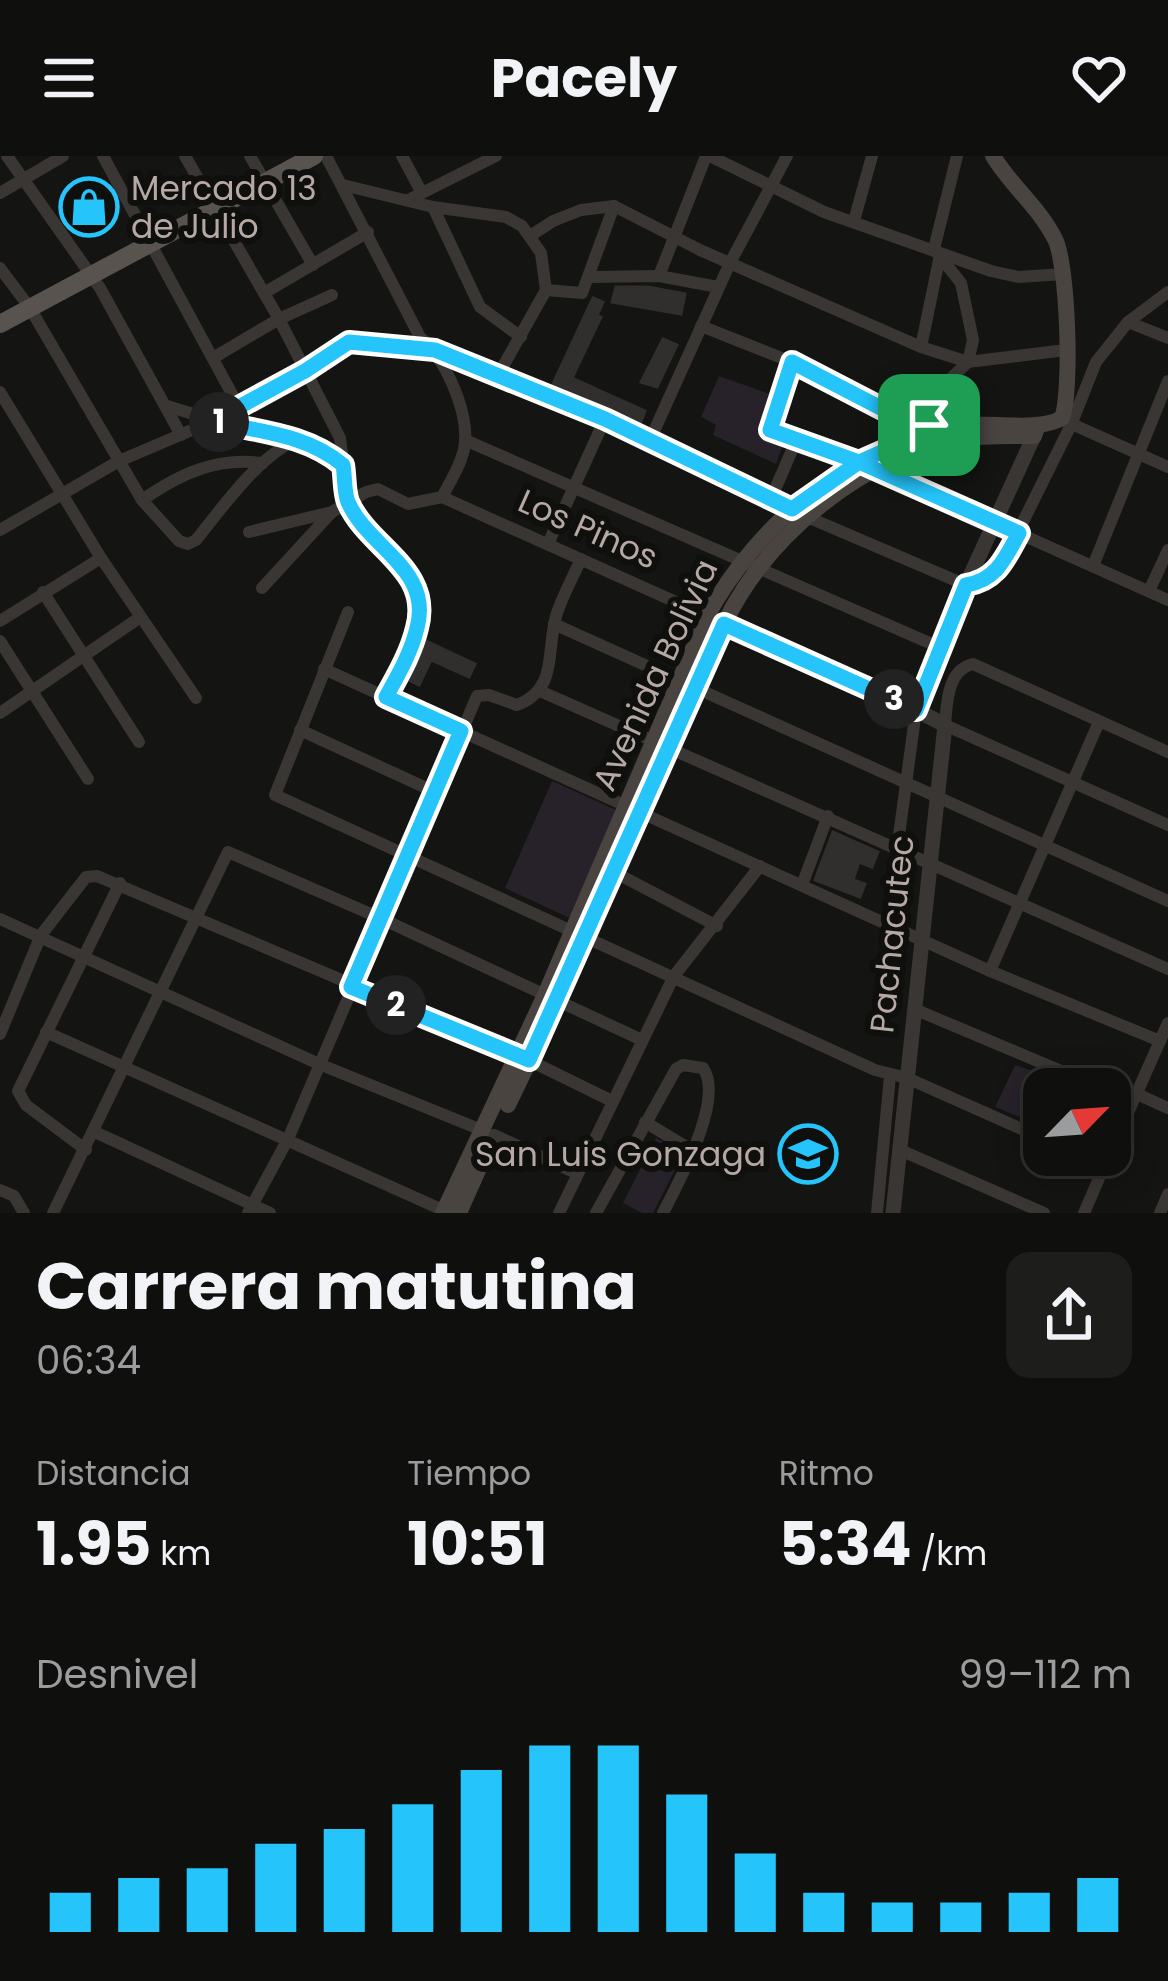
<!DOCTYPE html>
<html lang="es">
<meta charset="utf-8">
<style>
body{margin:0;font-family:Poppins,sans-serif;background:#1d1d1c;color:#f1f3f6;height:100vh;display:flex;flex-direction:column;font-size:45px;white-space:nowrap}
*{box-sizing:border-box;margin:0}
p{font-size:39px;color:#9b9c9e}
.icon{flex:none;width:66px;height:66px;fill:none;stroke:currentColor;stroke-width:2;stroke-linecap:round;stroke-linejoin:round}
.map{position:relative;height:1057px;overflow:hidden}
.side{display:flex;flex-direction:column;background:#0f0f0e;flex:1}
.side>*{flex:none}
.needle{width:78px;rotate:65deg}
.controls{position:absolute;left:1023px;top:912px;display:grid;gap:24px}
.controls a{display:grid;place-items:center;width:108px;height:108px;border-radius:24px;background:#0f0f0e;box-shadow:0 6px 30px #0003,0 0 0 3px #2f2f2e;font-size:60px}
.pin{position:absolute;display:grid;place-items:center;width:102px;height:102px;color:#fff;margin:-51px;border-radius:24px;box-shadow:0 6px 18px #0006}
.km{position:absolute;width:60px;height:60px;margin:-30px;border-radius:50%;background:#222;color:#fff;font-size:33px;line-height:60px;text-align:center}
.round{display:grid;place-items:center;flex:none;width:126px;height:126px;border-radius:24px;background:#1d1d1c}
.headline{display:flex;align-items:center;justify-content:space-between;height:204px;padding:0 36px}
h1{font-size:66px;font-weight:700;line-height:90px}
.figures{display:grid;grid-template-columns:repeat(3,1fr);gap:18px;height:204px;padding:12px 36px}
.figures div{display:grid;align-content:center}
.figures b{font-size:60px;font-weight:700}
.figures small{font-size:33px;font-weight:400}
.figures p{font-size:33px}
.chart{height:336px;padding:24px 36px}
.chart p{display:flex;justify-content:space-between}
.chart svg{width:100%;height:216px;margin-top:12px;stroke:#25c4fa;stroke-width:6}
header{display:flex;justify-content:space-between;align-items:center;height:156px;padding:0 36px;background:#0f0f0e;font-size:54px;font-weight:700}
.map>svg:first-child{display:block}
.green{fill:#272129}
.building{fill:#312f2e;stroke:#312f2d;stroke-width:3}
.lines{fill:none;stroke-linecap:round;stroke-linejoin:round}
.minor{stroke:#3a3633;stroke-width:12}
.tertiary{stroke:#3a3633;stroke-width:15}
.secondary{stroke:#4a4441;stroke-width:16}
.primary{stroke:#59534f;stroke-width:18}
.route-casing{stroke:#fff;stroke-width:24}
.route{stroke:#25c4fa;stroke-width:15}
.labels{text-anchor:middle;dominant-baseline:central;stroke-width:12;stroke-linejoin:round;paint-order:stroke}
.poi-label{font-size:33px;fill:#b6a9a4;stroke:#0f0f0e;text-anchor:start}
.street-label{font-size:33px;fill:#b6a9a4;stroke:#0f0f0e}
</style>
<header><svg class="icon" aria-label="menu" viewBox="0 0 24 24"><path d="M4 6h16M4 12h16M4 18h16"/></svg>Pacely<svg class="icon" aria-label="heart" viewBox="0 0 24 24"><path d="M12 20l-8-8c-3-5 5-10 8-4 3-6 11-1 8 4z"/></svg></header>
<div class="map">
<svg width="1168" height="1057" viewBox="0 0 1168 1057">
<rect width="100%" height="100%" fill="#141413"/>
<g class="green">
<path d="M719,220L770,238L757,276L783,288L776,308L713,279L716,269L701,261Z"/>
<path d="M552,625L616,654L570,762L505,732Z"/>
<path d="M1015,909L1059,924L1055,933H1044V958L1039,969L995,951Z"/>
<path d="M656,982L684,996L653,1057H642L623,1047Z"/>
</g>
<g class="building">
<path d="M616,131H648L685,138L681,158L612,146Z"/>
<path d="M593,142L603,146L597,160L601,161L572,222L645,255L640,268L552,230Z"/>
<path d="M663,183L677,189L657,231L641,226Z"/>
<path d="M424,484L475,508L469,521L431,504L419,529L407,523Z"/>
<path d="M833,676L878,696L872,711L859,706L853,724L865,728L860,741L815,724Z"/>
</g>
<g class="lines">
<g class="minor">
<path d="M7,0L100,132L181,279"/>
<path d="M103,0L239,251"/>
<path d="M185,0L279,163L340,282L348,345L403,408L419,442V467L410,494L386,541"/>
<path d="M250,0L313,109"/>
<path d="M402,0L422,37"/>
<path d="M710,0L824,56L991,115L1018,121L1064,118"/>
<path d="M343,29L433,51L506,61L522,70L541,97L546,134L497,221"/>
<path d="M0,37L63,0"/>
<path d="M410,43L496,0"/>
<path d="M433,51L480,151L521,181"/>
<path d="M854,65L872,0"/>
<path d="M530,80L553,65L581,54L614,50L700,94L921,191L968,206L1066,194"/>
<path d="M0,112L30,152L142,344L179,385L188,388L196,384C226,347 255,304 298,282"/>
<path d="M659,120L706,0"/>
<path d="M589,121L659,120L718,131"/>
<path d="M546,134L582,137L614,50"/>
<path d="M264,137L368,76"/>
<path d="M1128,166L1168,182"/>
<path d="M701,170L792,206L902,263L929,269L931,274"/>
<path d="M921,191L939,104"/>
<path d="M213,202L279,163L332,139"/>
<path d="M792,206L770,274L859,306L1168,444"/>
<path d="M0,236L101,402L196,542"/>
<path d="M167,250C196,259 224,267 252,274C288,283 314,284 342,308"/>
<path d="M1065,265L1168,311"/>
<path d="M929,269L945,228L968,206L973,184L961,127L934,93L957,0"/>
<path d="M465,284L941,492"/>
<path d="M650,284L730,107L787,0"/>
<path d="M442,341L916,554L897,694"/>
<path d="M142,344C180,318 215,301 263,307"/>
<path d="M770,345L796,285"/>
<path d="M0,374L119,305L213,265L305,216L337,192L363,184L435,194L605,263L770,345L966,429L982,426L999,414L1071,269L1096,206L1128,166L1168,136"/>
<path d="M249,376L332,356L366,336L378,333L408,348L442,341C451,324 463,306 465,287C468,254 445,202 420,181L326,0"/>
<path d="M548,388L605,263"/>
<path d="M1093,410L1168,225"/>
<path d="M262,432L331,357"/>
<path d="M1149,435L1168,394"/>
<path d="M43,436L139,586"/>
<path d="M348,456L275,639L875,914L907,922L1044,983"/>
<path d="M0,465L101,402"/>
<path d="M554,468L1168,745"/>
<path d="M0,485L88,623"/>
<path d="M324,513L990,815L1160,885"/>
<path d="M540,535L1168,813"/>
<path d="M0,557L139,462"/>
<path d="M300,574L435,636"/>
<path d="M1168,596L973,508C947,514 947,547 945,569L1168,669"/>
<path d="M612,715L717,770"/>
<path d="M802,729L828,660"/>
<path d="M0,763L319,908L484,975"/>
<path d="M990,815L1099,566"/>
<path d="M914,853L1104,933"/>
<path d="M46,876L445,1055"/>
<path d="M0,878L41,779L86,721L97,720L518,899L612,945"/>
<path d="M1137,938L1168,952"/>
<path d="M645,966L693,995"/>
<path d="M95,976L270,1057"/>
<path d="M494,979L576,1017"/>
<path d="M86,994L26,949L18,935L120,727"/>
<path d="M900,994L1044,1057"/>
<path d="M1110,997L1168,867"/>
<path d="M1081,999L1105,1009"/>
<path d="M0,1034L14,1040L24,1057"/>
<path d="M53,1057L228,696L380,762L642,884"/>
<path d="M248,1057L288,983L477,540L489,539L517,549C560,532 545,493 557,457C563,439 573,421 581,403"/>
<path d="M559,1057L674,820L760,710"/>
<path d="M596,1057L676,913L683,909L703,912C725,943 679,1025 663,1057"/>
<path d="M877,1057L890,920"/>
<path d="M1084,1057L1109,999"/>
<path d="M1160,1057L1168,1038"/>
</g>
<path class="tertiary" d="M893,1057L945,569L916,554L966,429L1034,280"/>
<g class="secondary">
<path d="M508,949L558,845L724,468C767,379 861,302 959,283C983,279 1009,280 1034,280L1038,269"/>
<path d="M443,1057L545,839L707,460C755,371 858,279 963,269C991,266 1039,276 1062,262C1072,236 1068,109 1055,83C1039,51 1011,30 993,0"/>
<path d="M459,1057L487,994"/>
</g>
<path class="primary" d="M0,168L314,0"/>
</g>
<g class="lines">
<g class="route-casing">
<path id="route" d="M929,269L931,274L859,306L792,353L605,263L435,194L349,186L305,215L213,265C259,276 306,278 343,309C345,320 344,336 348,346C368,392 433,413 417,472C411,497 398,519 386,541L461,575L351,831L529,904L724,468L916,554L966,429C997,424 1005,402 1019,377L859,306L770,274L792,206L902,263L929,269"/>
</g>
<use href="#route" class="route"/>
</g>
<defs>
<g id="shop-ring" transform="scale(3)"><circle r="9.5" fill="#0f0f0e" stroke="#25c4fa" stroke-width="1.5"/><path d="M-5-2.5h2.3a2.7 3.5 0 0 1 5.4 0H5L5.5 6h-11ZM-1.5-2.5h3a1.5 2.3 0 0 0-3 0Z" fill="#25c4fa"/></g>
<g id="university-ring" transform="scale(3)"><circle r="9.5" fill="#0f0f0e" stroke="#25c4fa" stroke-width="1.5"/><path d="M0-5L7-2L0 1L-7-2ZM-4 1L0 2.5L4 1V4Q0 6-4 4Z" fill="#25c4fa"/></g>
</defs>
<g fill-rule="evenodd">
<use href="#shop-ring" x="89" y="51"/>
<use href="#university-ring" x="808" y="998"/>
</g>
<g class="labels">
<g class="poi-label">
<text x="131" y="32">Mercado 13<tspan x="131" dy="38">de Julio</tspan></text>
<text x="766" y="998" text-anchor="end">San Luis Gonzaga</text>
</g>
<g class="street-label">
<text transform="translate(588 373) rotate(24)">Los Pinos</text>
<text transform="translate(655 519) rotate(-65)">Avenida Bolivia</text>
<text transform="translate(892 778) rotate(-84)">Pachacutec</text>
</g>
</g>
</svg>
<div class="controls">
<a><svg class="needle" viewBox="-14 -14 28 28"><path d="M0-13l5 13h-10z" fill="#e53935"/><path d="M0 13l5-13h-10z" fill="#9b9c9e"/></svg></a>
</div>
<div class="pin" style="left:929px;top:269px;background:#1e9e55"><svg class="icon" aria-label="arrive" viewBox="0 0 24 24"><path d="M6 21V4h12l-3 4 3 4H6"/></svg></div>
<b class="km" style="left:219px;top:266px">1</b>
<b class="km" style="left:396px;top:849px">2</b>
<b class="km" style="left:894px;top:543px">3</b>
</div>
<section class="side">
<div class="headline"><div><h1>Carrera matutina</h1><p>06:34</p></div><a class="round"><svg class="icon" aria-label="share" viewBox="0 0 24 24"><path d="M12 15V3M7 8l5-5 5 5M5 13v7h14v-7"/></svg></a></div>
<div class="figures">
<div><p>Distancia</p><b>1.95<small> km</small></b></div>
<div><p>Tiempo</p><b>10:51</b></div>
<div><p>Ritmo</p><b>5:34<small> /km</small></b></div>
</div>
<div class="chart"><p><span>Desnivel</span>99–112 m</p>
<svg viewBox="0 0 160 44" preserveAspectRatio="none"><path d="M5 44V36M15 44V33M25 44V31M35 44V26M45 44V23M55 44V18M65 44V11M75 44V6M85 44V6M95 44V16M105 44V28M115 44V36M125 44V38M135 44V38M145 44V36M155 44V33"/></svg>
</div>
</section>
